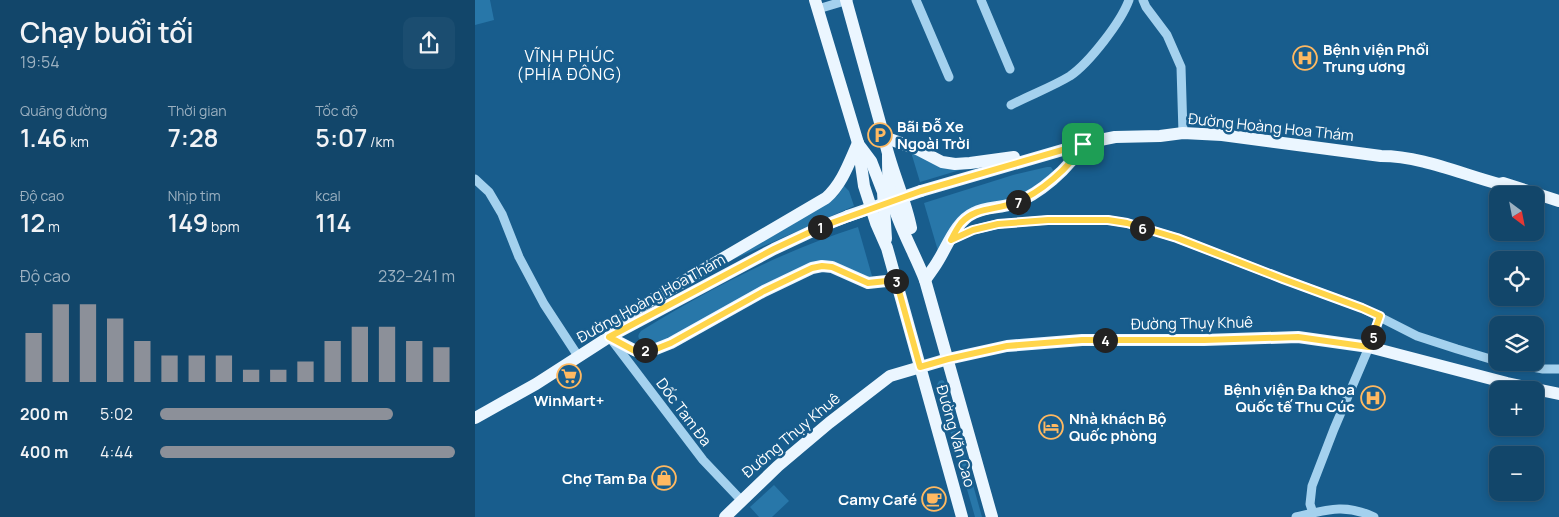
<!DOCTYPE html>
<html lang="vi">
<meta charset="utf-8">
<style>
body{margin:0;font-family:Manrope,sans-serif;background:#1b4d70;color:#f1f3f6;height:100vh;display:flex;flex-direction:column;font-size:19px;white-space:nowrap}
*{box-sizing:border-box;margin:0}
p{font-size:16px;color:#9cb1c1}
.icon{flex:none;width:28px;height:28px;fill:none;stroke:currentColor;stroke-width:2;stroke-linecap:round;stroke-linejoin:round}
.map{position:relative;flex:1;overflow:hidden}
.details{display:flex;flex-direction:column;background:#12466a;width:475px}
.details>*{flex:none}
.needle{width:32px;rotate:148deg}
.controls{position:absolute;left:1014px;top:186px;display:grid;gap:10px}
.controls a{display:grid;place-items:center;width:55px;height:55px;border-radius:10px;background:#12466a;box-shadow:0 2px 8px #0003,0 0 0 1px #315e7e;font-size:25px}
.pin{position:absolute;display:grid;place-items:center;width:42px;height:42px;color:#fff;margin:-21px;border-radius:10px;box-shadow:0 2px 8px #0006}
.km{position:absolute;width:25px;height:25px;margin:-12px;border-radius:50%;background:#222;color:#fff;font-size:14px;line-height:25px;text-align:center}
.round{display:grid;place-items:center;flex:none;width:52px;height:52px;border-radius:10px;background:#1b4d70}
.summary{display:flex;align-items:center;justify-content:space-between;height:85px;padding:0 20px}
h1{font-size:28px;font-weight:600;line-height:38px}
.stats{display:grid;grid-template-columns:repeat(3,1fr);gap:8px;height:85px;padding:5px 20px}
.stats div{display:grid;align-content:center}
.stats b{font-size:25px;font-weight:600}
.stats small{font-size:14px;font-weight:400}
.stats p{font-size:14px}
.chart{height:140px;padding:10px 20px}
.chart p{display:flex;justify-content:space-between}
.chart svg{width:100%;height:90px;margin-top:5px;stroke:#8c9099;stroke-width:6}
ul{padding:0 20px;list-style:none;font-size:16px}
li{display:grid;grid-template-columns:80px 60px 1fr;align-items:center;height:38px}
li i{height:12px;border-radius:6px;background:#8c9099}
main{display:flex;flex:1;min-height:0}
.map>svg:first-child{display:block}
.green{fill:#2877a9}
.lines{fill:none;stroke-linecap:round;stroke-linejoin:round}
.minor{stroke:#a4d1ee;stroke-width:9}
.major{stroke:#ebf6ff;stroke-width:12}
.major-bridge{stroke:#ebf6ff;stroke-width:12}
.route-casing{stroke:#fff;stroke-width:10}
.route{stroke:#ffd54a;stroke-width:6}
.labels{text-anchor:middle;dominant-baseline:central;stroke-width:5;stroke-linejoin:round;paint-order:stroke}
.poi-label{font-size:15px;font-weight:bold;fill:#fff;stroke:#185d8d;text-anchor:start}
.street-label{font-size:15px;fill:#fff;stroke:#185d8d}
.neighbourhood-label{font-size:16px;letter-spacing:1px;fill:#fff;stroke:#185d8d}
</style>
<main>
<section class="details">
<div class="summary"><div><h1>Chạy buổi tối</h1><p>19:54</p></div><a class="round"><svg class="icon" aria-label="share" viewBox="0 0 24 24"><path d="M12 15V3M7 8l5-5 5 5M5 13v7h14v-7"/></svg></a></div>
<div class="stats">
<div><p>Quãng đường</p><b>1.46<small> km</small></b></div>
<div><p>Thời gian</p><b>7:28</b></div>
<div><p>Tốc độ</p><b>5:07<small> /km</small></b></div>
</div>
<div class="stats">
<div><p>Độ cao</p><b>12<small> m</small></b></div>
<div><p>Nhịp tim</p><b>149<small> bpm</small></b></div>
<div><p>kcal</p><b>114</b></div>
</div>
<div class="chart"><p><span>Độ cao</span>232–241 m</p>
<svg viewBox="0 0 160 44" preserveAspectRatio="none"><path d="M5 44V20M15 44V6M25 44V6M35 44V13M45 44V24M55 44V31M65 44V31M75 44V31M85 44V38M95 44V38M105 44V34M115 44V24M125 44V17M135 44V17M145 44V24M155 44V27"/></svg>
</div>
<ul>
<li><b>200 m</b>5:02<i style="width:79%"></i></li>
<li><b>400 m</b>4:44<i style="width:100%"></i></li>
</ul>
</section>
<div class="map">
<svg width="1084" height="517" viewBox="0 0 1084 517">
<rect width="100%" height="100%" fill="#185d8d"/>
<g class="green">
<path d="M0,0H15L19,20L0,25Z"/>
<path d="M436,152L495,167L445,182Z"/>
<path d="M572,167H576L578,170L577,173L545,197L509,206L463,251L449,203L538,175Z"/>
<path d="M369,186L374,191L379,206L259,259L357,200L363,195Z"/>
<path d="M383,227L397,276L393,277L361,263L203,335L181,343L166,341C162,337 163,335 166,331C235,288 306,252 383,227Z"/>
<path d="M467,380L469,381L507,517H500L462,385L464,381Z"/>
<path d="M299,485L314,501L297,517H284L275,507Z"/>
</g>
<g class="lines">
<g class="minor">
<path d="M441,0L474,77"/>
<path d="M506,0L535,69"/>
<path d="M668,0L671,7L692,35L706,67L708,133"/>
<path d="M343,9L373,0"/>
<path d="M536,105C555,95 577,87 595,76C614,63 646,22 654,0"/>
<path d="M0,179L14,192L27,214L44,257L69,304L103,356"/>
<path d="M476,240L498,230L523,224L573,220H633L652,223L702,238L808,279L887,308L942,336L982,349L1022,361"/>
<path d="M136,339L228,460L266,500"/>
<path d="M1030,362L1068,369H1084"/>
<path d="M838,513L835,504L837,486L859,429L894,347L905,316"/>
<path d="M821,517C851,510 870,503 899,517"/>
</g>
<g class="major">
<path d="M340,0L383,143L389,186L401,223L412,248L487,517"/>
<path d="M371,0L409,137C415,168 430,197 436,228"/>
<path d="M409,137L442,149L467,162L480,164L495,163L539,157"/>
<path d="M384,145L396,161L408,192L411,239"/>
<path d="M413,155C413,165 413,176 414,186C419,219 438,249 450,280L517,517"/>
<path d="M446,191L615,142L640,137L685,136L708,133L747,135L906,156C946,156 986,174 1024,184L1028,183L1084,201"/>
<path d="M450,280C454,274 459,268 463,261C473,245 481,221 499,213C510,207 525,208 537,204C562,196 596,168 608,143"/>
<path d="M137,334L151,315L351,198C367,184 374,163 383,143"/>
<path d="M134,337L161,351L181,349L196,343L289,291L337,268L347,266L357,267L393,283L421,280"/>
<path d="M0,418L61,384L134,337L299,249L348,226L373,216"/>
<path d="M250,517L303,466L354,423L415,376L473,359L532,346L607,340H729L823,337L894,347L1032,383L1084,394"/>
</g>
<path class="major-bridge" d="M373,216L446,191"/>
</g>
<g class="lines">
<g class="route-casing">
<path id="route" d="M608,144C596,167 564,194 539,203C521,210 500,207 486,223C482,228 479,234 476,240L498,230L523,224L573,220H633L652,223L702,238L808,279L887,308L905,316L894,347L823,337L729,340H607L532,346L473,359L445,367L421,280L393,283L357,267L347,266L337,268L289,291L196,343L181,349L160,351L134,337L299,249L348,226L446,191Z"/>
</g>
<use href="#route" class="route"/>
</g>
<defs>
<g id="hospital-ring" transform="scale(1.25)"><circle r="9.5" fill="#185d8d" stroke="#ffb961" stroke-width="1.5"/><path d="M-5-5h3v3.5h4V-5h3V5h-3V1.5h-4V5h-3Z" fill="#ffb961"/></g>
<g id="parking-ring" transform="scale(1.25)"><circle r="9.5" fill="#185d8d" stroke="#ffb961" stroke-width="1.5"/><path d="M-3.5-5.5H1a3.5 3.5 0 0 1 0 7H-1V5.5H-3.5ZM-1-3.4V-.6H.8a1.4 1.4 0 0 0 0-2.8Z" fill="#ffb961"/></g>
<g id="supermarket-ring" transform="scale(1.25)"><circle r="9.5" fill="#185d8d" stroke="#ffb961" stroke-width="1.5"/><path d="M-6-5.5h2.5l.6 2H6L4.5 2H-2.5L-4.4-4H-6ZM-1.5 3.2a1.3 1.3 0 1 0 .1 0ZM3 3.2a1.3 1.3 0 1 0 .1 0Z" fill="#ffb961"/></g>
<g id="hotel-ring" transform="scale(1.25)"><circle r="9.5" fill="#185d8d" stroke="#ffb961" stroke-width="1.5"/><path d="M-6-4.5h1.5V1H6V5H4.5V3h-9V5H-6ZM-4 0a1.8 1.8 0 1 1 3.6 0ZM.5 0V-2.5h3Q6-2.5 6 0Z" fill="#ffb961"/></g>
<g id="shop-ring" transform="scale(1.25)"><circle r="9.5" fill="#185d8d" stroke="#ffb961" stroke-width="1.5"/><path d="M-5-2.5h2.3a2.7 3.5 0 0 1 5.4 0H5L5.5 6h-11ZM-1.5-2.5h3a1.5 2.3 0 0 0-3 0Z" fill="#ffb961"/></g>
<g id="cafe-ring" transform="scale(1.25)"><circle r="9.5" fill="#185d8d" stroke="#ffb961" stroke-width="1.5"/><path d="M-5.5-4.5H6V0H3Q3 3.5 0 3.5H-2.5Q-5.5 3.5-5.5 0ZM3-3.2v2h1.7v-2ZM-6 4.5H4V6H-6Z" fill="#ffb961"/></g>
</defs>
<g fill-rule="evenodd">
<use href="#hospital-ring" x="830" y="58"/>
<use href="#parking-ring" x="405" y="135"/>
<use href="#supermarket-ring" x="94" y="376"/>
<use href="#hospital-ring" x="898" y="398"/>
<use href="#hotel-ring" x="576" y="427"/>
<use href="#shop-ring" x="189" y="478"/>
<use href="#cafe-ring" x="459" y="499"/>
</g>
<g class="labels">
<g class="poi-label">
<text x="848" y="49">Bệnh viện Phổi<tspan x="848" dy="17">Trung ương</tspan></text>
<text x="422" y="126">Bãi Đỗ Xe<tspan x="422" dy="17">Ngoài Trời</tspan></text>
<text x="880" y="389" text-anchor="end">Bệnh viện Đa khoa<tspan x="880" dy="17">Quốc tế Thu Cúc</tspan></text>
<text x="94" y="400" text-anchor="middle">WinMart+</text>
<text x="594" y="418">Nhà khách Bộ<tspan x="594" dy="17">Quốc phòng</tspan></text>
<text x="172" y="478" text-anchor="end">Chợ Tam Đa</text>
<text x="442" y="499" text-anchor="end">Camy Café</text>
</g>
<g class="street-label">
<text transform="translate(796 127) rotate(6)">Đường Hoàng Hoa Thám</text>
<text transform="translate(176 298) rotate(-29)">Đường Hoàng Hoa Thám</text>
<text transform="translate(717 323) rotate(-1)">Đường Thụy Khuê</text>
<text transform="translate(209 412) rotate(53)">Dốc Tam Đa</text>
<text transform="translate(316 435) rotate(-40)">Đường Thụy Khuê</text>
<text transform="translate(481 436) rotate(74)">Đường Văn Cao</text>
</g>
<g class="neighbourhood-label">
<text x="95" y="56">VĨNH PHÚC<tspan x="95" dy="18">(PHÍA ĐÔNG)</tspan></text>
</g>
</g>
</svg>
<div class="controls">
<a><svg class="needle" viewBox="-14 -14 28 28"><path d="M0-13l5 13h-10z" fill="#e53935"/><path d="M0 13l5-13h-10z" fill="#9cb1c1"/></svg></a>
<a><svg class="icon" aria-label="locate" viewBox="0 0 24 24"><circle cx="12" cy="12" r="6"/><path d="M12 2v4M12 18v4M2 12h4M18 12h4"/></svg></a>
<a><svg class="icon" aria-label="layers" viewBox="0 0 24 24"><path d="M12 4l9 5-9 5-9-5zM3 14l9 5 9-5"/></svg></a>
<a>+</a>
<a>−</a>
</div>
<div class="pin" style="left:608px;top:144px;background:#1e9e55"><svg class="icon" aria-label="arrive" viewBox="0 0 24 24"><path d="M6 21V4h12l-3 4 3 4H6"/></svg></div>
<b class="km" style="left:345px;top:227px">1</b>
<b class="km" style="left:170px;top:350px">2</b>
<b class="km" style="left:421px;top:281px">3</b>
<b class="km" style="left:630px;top:340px">4</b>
<b class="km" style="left:898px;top:337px">5</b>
<b class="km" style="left:667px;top:228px">6</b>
<b class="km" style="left:543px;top:202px">7</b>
</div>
</main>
